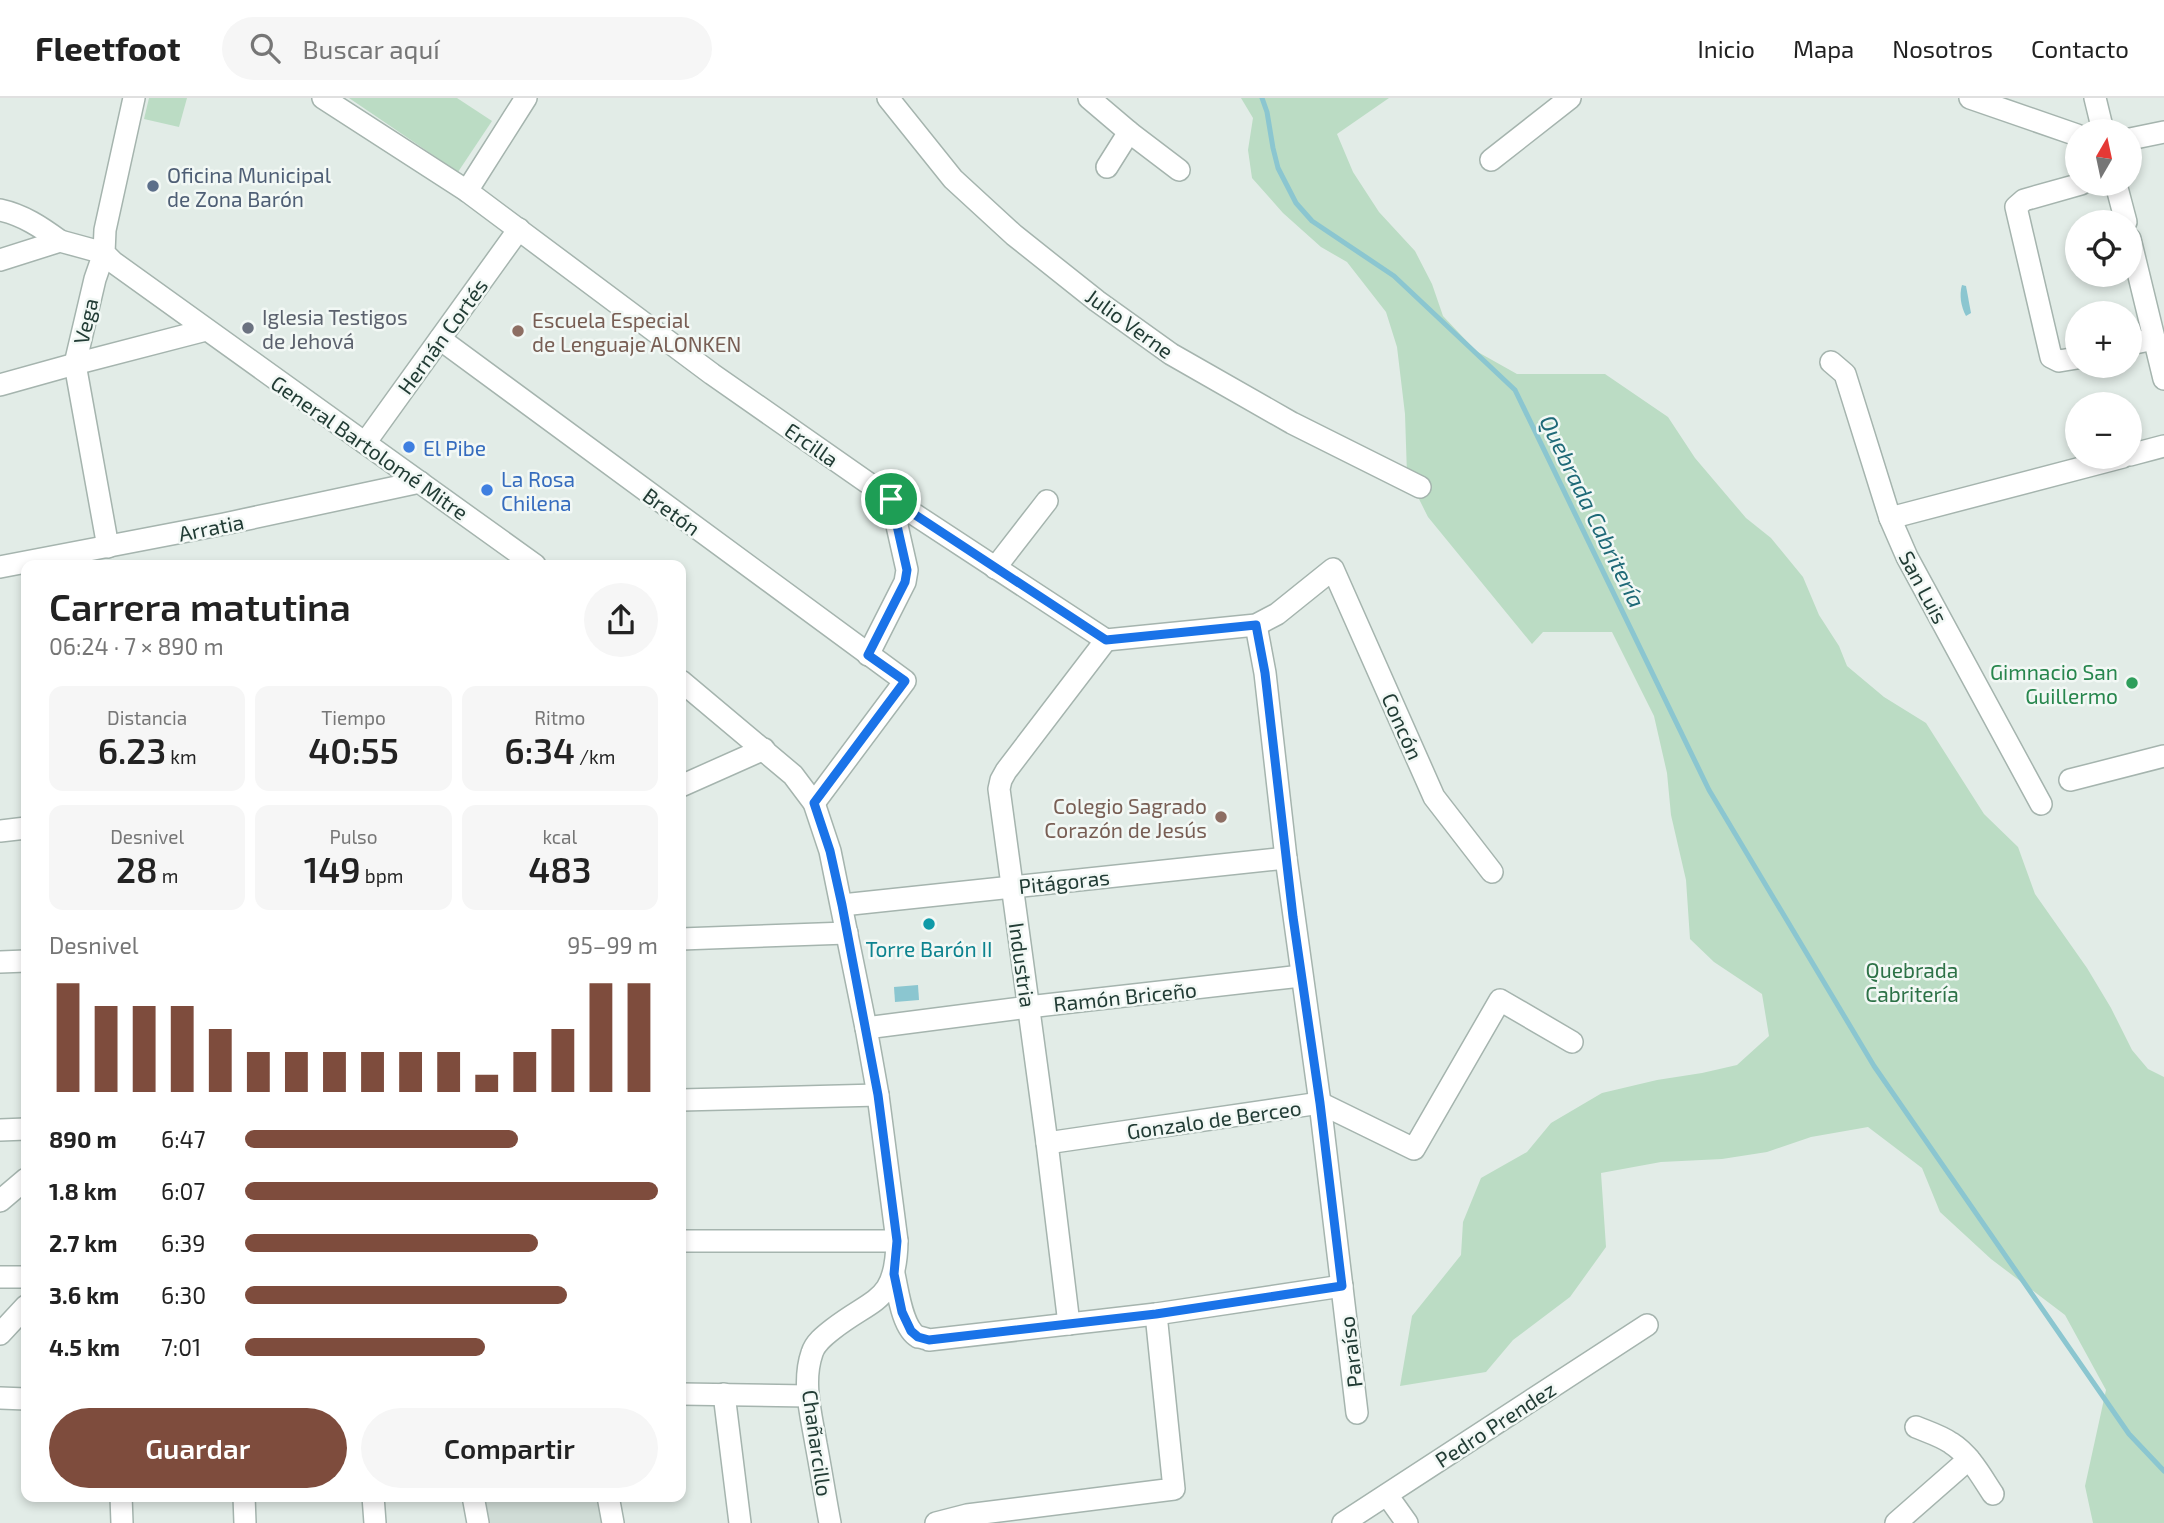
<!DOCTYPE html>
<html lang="es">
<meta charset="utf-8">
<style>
body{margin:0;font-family:"Exo 2",sans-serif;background:#f6f6f6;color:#222;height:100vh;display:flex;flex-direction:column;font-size:26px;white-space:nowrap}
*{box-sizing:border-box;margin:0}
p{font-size:23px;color:#767676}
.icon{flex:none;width:38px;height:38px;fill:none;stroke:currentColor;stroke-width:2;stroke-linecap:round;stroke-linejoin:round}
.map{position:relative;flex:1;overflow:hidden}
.panel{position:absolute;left:21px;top:462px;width:665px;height:942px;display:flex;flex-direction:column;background:#fff;border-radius:14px;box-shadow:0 4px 10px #0003}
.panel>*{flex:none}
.needle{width:46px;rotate:9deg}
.buttons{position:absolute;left:2065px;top:21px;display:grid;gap:14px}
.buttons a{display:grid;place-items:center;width:77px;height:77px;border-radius:50%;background:#fff;box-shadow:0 4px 10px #0003;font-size:35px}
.pin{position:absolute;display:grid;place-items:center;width:60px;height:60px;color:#fff;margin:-30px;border:4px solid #fff;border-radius:50%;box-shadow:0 2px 7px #0007}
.round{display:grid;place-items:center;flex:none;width:74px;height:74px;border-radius:37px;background:#f6f6f6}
.summary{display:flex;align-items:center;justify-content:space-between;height:119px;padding:0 28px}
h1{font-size:38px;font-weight:600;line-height:52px}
.metrics{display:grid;grid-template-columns:repeat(3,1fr);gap:10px;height:119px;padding:7px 28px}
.metrics div{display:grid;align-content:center;border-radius:14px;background:#f6f6f6;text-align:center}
.metrics b{font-size:35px;font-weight:600}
.metrics small{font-size:19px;font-weight:400}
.metrics p{font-size:19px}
.chart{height:196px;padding:14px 28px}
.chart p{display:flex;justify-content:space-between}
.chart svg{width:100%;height:126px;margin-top:7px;stroke:#7e4c3d;stroke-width:6}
.button{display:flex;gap:14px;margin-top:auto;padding:14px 28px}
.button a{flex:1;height:80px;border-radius:42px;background:#7e4c3d;color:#fff;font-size:28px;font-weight:600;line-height:80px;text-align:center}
.button a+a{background:#f6f6f6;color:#222}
ul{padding:0 28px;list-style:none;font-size:23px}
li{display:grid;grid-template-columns:112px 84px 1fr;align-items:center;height:52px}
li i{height:18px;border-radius:9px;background:#7e4c3d}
header{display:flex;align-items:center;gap:42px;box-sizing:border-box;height:98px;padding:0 35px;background:#fff;border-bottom:2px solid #e0e0e0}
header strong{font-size:33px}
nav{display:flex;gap:38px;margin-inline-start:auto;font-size:24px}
.search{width:490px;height:63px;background:#f6f6f6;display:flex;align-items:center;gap:18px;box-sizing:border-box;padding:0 24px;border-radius:38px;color:#767676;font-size:26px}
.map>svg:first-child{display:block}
.built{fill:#d0dcd6}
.green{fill:#bbdcc4}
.water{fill:#8bc6d0}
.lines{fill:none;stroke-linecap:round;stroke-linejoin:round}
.stream{stroke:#8bc6d0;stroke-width:5}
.minor-casing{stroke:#a5b4ae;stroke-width:24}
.tertiary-casing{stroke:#a5b4ae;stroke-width:24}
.minor{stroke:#fff;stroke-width:21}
.tertiary{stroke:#fff;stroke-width:21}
.route-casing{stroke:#fff;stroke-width:14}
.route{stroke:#1a73e8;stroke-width:9}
.service-dot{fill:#5c6f8a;stroke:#f2f8f5;stroke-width:2.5}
.worship-dot{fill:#6b7280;stroke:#f2f8f5;stroke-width:2.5}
.education-dot{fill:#8d6e63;stroke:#f2f8f5;stroke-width:2.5}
.shop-dot{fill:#3f7fe0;stroke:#f2f8f5;stroke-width:2.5}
.leisure-dot{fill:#2e9e5b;stroke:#f2f8f5;stroke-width:2.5}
.culture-dot{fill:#0f9aa8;stroke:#f2f8f5;stroke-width:2.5}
.labels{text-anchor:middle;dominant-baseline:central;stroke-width:5;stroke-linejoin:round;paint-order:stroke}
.service-label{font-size:21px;fill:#4e5e75;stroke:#f2f8f5;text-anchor:start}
.worship-label{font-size:21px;fill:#5b616d;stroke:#f2f8f5;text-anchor:start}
.education-label{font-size:21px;fill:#785e54;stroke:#f2f8f5;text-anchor:start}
.street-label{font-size:21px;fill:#223c35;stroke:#f2f8f5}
.shop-label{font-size:21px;fill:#366cbe;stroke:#f2f8f5;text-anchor:start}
.leisure-label{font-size:21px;fill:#27864d;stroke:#f2f8f5;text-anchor:end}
.culture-label{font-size:21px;fill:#0d838f;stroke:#f2f8f5}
.park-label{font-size:21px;fill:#2d7247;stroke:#f2f8f5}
.water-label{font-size:23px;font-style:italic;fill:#1e6977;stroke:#f2f8f5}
</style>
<header>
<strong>Fleetfoot</strong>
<div class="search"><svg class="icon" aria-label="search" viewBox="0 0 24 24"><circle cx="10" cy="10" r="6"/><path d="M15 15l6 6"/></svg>Buscar aquí</div>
<nav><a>Inicio</a><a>Mapa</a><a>Nosotros</a><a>Contacto</a></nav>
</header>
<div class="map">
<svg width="2164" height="1425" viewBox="0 0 2164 1425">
<rect width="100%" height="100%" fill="#e2ece7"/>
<path class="built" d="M483,1398H602L607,1425H489Z"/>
<g class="green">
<path d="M149,0H187L179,29L144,21Z"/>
<path d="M349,0H457L492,23L458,74Z"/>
<path d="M1241,0H1389L1337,36L1353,74L1379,114L1415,153L1432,186L1443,218L1476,253L1517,276H1605L1668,319L1695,360L1746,420L1771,440L1803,479L1819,517L1839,548L1847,568L1884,599L1926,625L1984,716L2018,749L2035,796L2087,870L2111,910L2132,952L2148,971L2164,979V1425H2093L2085,1388L2106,1292L2065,1217L1991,1161L1940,1114L1922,1070L1868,1029L1811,1039L1767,1054L1722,1061L1661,1064L1601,1075L1606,1149L1570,1199L1513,1242L1486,1274L1400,1288L1412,1218L1461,1157L1463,1124L1481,1080L1527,1054L1551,1025L1602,995L1657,982L1702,975L1737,967L1769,938L1762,896L1714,864L1690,841L1686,782L1671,717L1667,675L1654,618L1612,534H1543L1532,546L1428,419L1407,377L1405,316L1397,249L1386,214L1347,164L1321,149L1283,115L1252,80L1248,52L1253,20Z"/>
</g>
<g class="water">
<path d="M1962,187L1966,188L1971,215L1966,218C1961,209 1959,197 1962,187Z"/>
<path d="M918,887L919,902L895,904L894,889Z"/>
</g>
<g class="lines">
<path class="stream" d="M1262,0L1267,14L1273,50L1278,70L1296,105L1312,123L1394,178L1515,292L1709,692L1874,968L2129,1336L2164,1373"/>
<g class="minor-casing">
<g id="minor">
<path d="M323,0L467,93L712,276L891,401L1106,542L1256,527L1277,516L1333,471L1434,699L1492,774"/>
<path d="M888,0L953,81L1014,137L1097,203L1171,256L1292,325L1420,389"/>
<path d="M1089,0L1129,34L1179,72"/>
<path d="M1970,0L2077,37"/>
<path d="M2095,0L2103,33"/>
<path d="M2130,41L2164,34"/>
<path d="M1491,62L1570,0"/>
<path d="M1107,69L1129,34"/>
<path d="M2116,86L2126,124"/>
<path d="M467,93L526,0"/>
<path d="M0,112C23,117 41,129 60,143"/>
<path d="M2130,141L2164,281"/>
<path d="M0,162L60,143L104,155L95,181L75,266L108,449"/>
<path d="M440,241L905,583L814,705"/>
<path d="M2130,246L2154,241"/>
<path d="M2077,260L2059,263L2051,259L2016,109L2024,102L2081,86"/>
<path d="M1831,264L1845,276L1890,420L1907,459L2041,706"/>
<path d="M0,287L75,266L206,232"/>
<path d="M365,345L519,131"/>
<path d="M2130,357L2164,348"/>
<path d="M1890,420L2123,359"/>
<path d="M0,469L224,426L420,384"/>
<path d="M995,470L1047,403"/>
<path d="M1256,527L1265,575L1286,760L1320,1005L1357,1315"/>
<path d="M868,557L905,484L907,472L891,401"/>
<path d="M2070,682L2164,658"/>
<path d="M681,688L764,651"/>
<path d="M0,733L26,730"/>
<path d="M842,807L1286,760"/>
<path d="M681,841L847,835"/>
<path d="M0,864L26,863"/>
<path d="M866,930L1028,909L1301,878"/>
<path d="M681,1002L878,997"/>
<path d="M0,1032L26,1031"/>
<path d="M1047,1045L1320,1005L1414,1051L1500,902L1572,944"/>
<path d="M0,1103L26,1081"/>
<path d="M681,1143H897"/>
<path d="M894,1176C898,1193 902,1230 918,1239C919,1239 928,1241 929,1242L1156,1216L1342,1188"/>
<path d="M0,1179H26"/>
<path d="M1069,1226L1047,1045L999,691L1001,682L1006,673L1106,542"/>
<path d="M0,1236L26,1208"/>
<path d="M724,1296L740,1425"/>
<path d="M0,1300L26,1301"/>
<path d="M1916,1329C1928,1334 1941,1338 1951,1345C1970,1357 1981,1378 1993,1396"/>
<path d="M1387,1397L1407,1425"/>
<path d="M121,1398L122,1425"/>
<path d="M244,1398L245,1425"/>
<path d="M373,1398L375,1425"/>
<path d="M473,1398L478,1425"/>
<path d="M608,1398L613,1425"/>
<path d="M936,1425L967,1417L1174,1391L1156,1216"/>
<path d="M1343,1425L1647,1227"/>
<path d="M1896,1425L1969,1361"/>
</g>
</g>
<g class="tertiary-casing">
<g id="tertiary">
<path d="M134,0L105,132L104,155L113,164L535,467"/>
<path d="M681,583L793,677L814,705L830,753L866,930L878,997L897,1143C896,1205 874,1199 833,1231C824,1238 815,1245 812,1255C802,1284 811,1316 816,1346C821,1372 825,1399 830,1425"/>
<path d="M681,1296L808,1298"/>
</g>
</g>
<use href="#minor" class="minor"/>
<use href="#tertiary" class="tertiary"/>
</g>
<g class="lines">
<g class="route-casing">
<path id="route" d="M891,401L1106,542L1256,527L1265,575L1293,819L1320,1005L1342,1188L1156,1216L929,1242L918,1239L911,1233L902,1214L894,1176L897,1143L878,997L842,807L830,753L814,705L905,583L868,557L905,484L907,472Z"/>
</g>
<use href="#route" class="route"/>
</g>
<circle class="service-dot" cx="153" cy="88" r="7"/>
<circle class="worship-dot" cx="248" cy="230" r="7"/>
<g class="education-dot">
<circle cx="518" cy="233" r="7"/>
<circle cx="1221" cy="719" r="7"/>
</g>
<g class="shop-dot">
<circle cx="409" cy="349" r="7"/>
<circle cx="487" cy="392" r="7"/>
</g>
<circle class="leisure-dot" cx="2132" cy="585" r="7"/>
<circle class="culture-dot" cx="929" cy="826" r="7"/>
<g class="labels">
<g class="service-label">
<text x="167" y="76">Oficina Municipal<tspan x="167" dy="24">de Zona Barón</tspan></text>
</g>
<g class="worship-label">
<text x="262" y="218">Iglesia Testigos<tspan x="262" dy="24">de Jehová</tspan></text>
</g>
<g class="education-label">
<text x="532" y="221">Escuela Especial<tspan x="532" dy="24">de Lenguaje ALONKEN</tspan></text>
<text x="1207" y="707" text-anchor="end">Colegio Sagrado<tspan x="1207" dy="24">Corazón de Jesús</tspan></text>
</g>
<g class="street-label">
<text transform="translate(85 223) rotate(-77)">Vega</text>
<text transform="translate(1130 225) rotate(36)">Julio Verne</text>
<text transform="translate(442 238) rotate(-54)">Hernán Cortés</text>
<text transform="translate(812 346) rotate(35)">Ercilla</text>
<text transform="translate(370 349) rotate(35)">General Bartolomé Mitre</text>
<text transform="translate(672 413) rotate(36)">Bretón</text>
<text transform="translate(211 429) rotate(-11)">Arratia</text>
<text transform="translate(1924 489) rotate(62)">San Luis</text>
<text transform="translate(1403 628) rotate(66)">Concón</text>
<text transform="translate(1064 783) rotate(-6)">Pitágoras</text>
<text transform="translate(1023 867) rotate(82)">Industria</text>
<text transform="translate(1125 898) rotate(-6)">Ramón Briceño</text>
<text transform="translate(1214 1021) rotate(-8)">Gonzalo de Berceo</text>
<text transform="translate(1350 1254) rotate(-97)">Paraíso</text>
<text transform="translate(1495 1326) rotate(-33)">Pedro Prendez</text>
<text transform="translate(818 1345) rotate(82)">Chañarcillo</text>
</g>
<g class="shop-label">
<text x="423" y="349">El Pibe</text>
<text x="501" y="380">La Rosa<tspan x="501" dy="24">Chilena</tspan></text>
</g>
<g class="leisure-label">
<text x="2118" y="573">Gimnacio San<tspan x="2118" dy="24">Guillermo</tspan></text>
</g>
<g class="culture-label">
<text x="929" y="850">Torre Barón II</text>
</g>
<g class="park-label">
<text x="1912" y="871">Quebrada<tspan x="1912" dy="24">Cabritería</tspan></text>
</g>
<g class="water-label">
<text transform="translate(1593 413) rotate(64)">Quebrada Cabritería</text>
</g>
</g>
</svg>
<div class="buttons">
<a><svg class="needle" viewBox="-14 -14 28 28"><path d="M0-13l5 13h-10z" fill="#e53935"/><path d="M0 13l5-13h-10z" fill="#767676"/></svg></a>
<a><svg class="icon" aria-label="locate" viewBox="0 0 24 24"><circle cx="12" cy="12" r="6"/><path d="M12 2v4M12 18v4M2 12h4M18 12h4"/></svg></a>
<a>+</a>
<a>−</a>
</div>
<div class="pin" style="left:891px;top:401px;background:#1e9e55"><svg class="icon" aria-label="arrive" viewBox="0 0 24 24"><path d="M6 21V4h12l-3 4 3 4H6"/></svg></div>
<section class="panel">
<div class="summary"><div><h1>Carrera matutina</h1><p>06:24 · 7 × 890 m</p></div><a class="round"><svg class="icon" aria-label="share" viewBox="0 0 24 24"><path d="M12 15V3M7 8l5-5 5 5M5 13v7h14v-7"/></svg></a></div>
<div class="metrics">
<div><p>Distancia</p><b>6.23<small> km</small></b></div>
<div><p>Tiempo</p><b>40:55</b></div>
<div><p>Ritmo</p><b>6:34<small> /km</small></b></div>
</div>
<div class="metrics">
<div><p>Desnivel</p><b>28<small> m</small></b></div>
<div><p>Pulso</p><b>149<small> bpm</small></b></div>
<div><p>kcal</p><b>483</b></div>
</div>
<div class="chart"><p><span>Desnivel</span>95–99 m</p>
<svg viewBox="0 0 160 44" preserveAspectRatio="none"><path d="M5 44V6M15 44V14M25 44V14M35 44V14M45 44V22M55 44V30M65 44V30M75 44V30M85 44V30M95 44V30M105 44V30M115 44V38M125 44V30M135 44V22M145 44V6M155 44V6"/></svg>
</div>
<ul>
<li><b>890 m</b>6:47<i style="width:66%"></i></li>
<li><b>1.8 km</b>6:07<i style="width:100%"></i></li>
<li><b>2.7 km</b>6:39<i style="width:71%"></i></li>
<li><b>3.6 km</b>6:30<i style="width:78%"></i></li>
<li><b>4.5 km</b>7:01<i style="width:58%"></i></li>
</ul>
<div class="button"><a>Guardar</a><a>Compartir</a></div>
</section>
</div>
